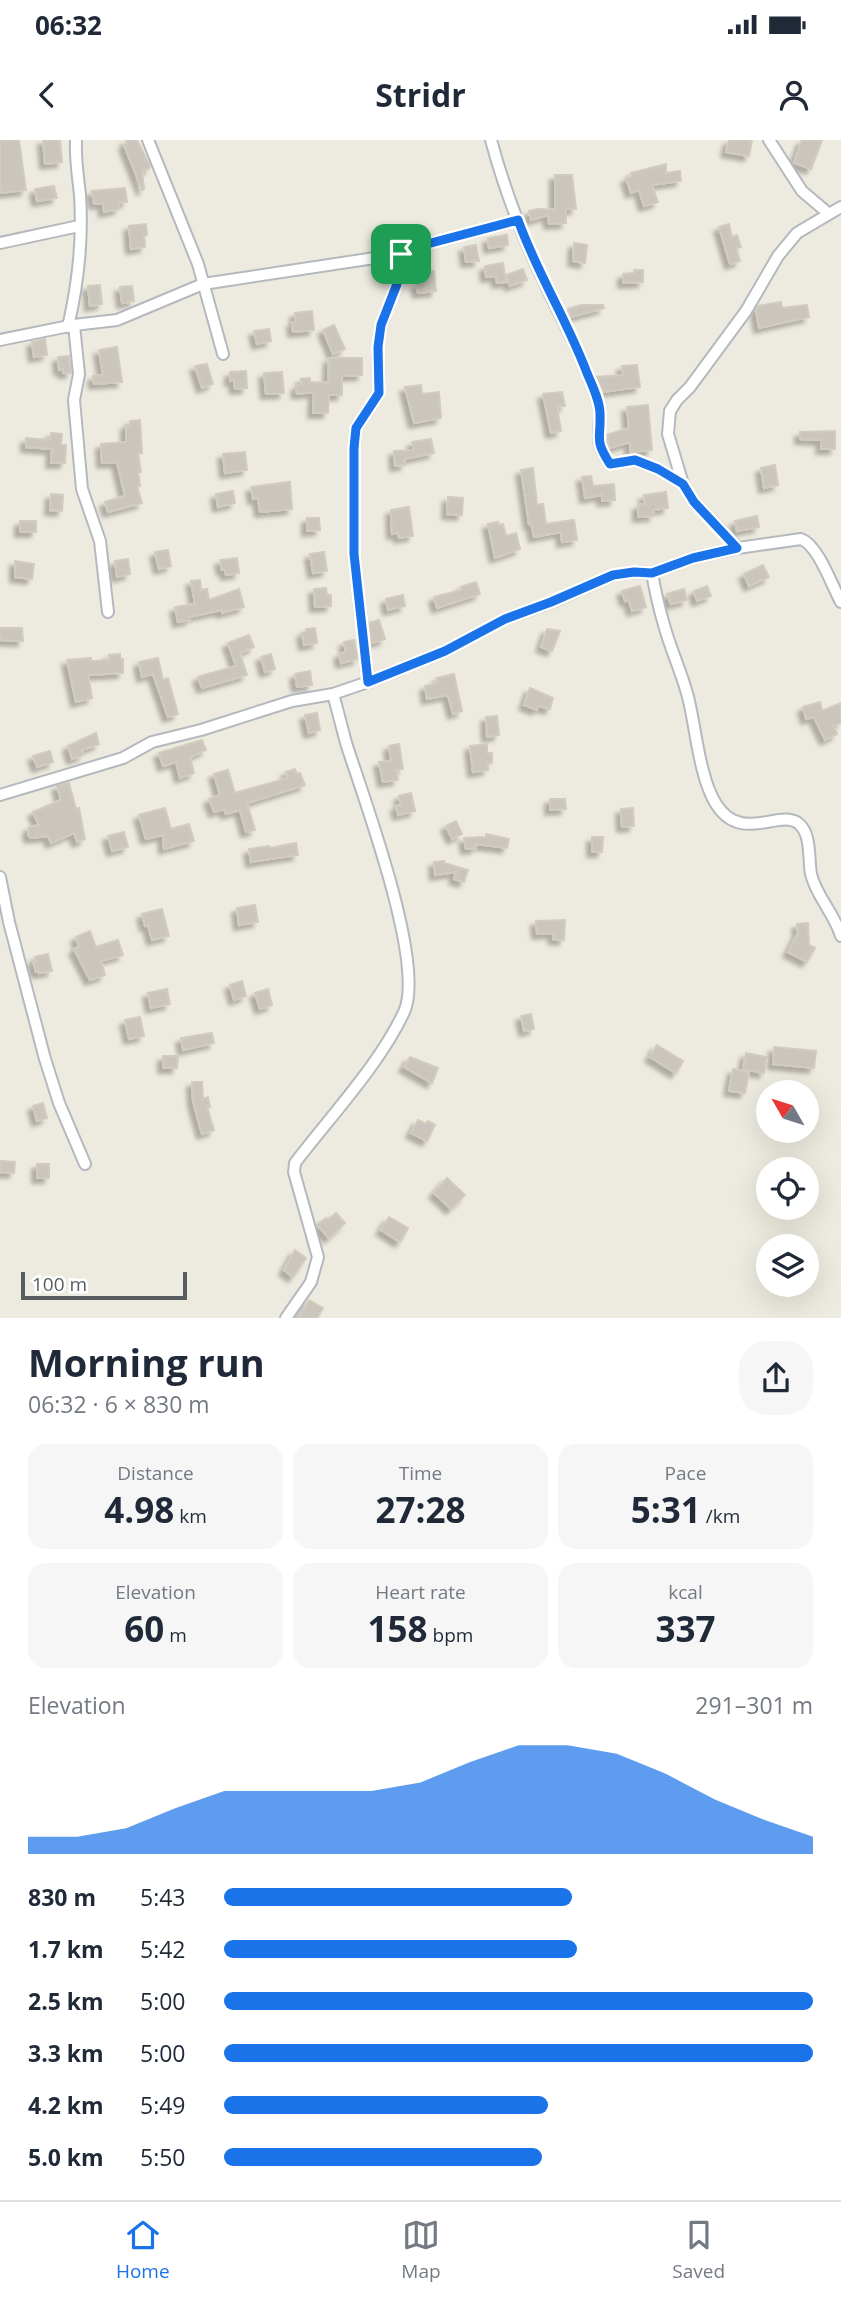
<!DOCTYPE html>
<meta charset="utf-8">
<style>
body{margin:0;font-family:"Open Sans",sans-serif;background:#f6f6f7;color:#1f2937;height:100vh;display:flex;flex-direction:column;font-size:26px;white-space:nowrap}
*{box-sizing:border-box;margin:0}
p{font-size:23px;color:#747a83}
.icon{flex:none;width:38px;height:38px;fill:none;stroke:currentColor;stroke-width:2;stroke-linecap:round;stroke-linejoin:round}
.map{position:relative;height:1178px;overflow:hidden}
.drawer{display:flex;flex-direction:column;background:#fff;flex:1}
.drawer>*{flex:none}
.needle{width:46px;rotate:309deg}
.controls{position:absolute;left:756px;top:940px;display:grid;gap:14px}
.controls a{display:grid;place-items:center;width:63px;height:63px;border-radius:50%;background:#fff;box-shadow:0 7px 28px #0002;font-size:35px}
.scale{position:absolute;left:21px;bottom:18px;width:166px;box-sizing:border-box;padding-left:7px;border:4px solid #585d62;border-top:0;font-size:19px;line-height:24px;white-space:nowrap;color:#585d62;-webkit-text-stroke:5px #fff;paint-order:stroke}
.pin{position:absolute;display:grid;place-items:center;width:60px;height:60px;color:#fff;margin:-30px;border-radius:14px;box-shadow:0 4px 10px #0006}
.round{display:grid;place-items:center;flex:none;width:74px;height:74px;border-radius:28px;background:#f6f6f7}
.head{display:flex;align-items:center;justify-content:space-between;height:119px;padding:0 28px}
h1{font-size:38px;font-weight:700;line-height:52px}
.figures{display:grid;grid-template-columns:repeat(3,1fr);gap:10px;height:119px;padding:7px 28px}
.figures div{display:grid;align-content:center;border-radius:18px;background:#f6f6f7;text-align:center}
.figures b{font-size:35px;font-weight:700}
.figures small{font-size:19px;font-weight:400}
.figures p{font-size:19px}
.chart{height:196px;padding:14px 28px}
.chart p{display:flex;justify-content:space-between}
.chart svg{width:100%;height:126px;margin-top:7px;fill:#1a73e8;opacity:.7}
ul{padding:0 28px;list-style:none;font-size:23px}
li{display:grid;grid-template-columns:112px 84px 1fr;align-items:center;height:52px}
li i{height:18px;border-radius:9px;background:#1a73e8}
.status{display:flex;justify-content:space-between;align-items:center;height:49px;padding:0 35px;background:#fff;direction:ltr}
.status svg{height:19px;fill:currentColor}
header{display:flex;justify-content:space-between;align-items:center;height:91px;padding:0 28px;background:#fff;font-size:32px;font-weight:700}
.tab-bar{display:flex;justify-content:space-around;align-items:center;height:98px;border-top:2px solid #e0e1e3;background:#fff;font-size:19px;color:#747a83}
.tab-bar a{display:grid;justify-items:center;gap:4px}
.tab-bar .active{color:#1a73e8}
.map>svg:first-child{display:block}
.building{fill:#cac6be;stroke:#d3cbbd;stroke-width:2;filter:url(#shadow)}
.lines{fill:none;stroke-linecap:round;stroke-linejoin:round}
.street-casing{stroke:#b5b9be;stroke-width:14}
.street{stroke:#fff;stroke-width:10}
.route-casing{stroke:#fff;stroke-width:14}
.route{stroke:#1a73e8;stroke-width:9}
</style>
<div class="status"><b>06:32</b><svg viewBox="0 0 49 12"><path d="M0 12V9h3v3zM5 12V6h3v6zM10 12V3h3v9zM15 12V0h3v12zM26 1h20v11H26zM47 4h2v5h-2z"/></svg></div>
<header><svg class="icon" aria-label="back" viewBox="0 0 24 24"><path d="M15 5l-7 7 7 7"/></svg>Stridr<svg class="icon" aria-label="person" viewBox="0 0 24 24"><circle cx="12" cy="8" r="4"/><path d="M4 21q1-7 8-7t8 7"/></svg></header>
<div class="map">
<svg width="841" height="1178" viewBox="0 0 841 1178">
<defs>
<filter id="shadow"><feDropShadow dx="-5" dy="5" stdDeviation="2" flood-color="#0004"/></filter>
</defs>
<rect width="100%" height="100%" fill="#edeadf"/>
<g class="building">
<path d="M0,0H19L26,50L0,53Z"/>
<path d="M43,0H60L62,22L45,24Z"/>
<path d="M126,0H137L150,26L149,29L142,30L144,49L142,50L124,5L127,3Z"/>
<path d="M729,0H752L749,16L726,12Z"/>
<path d="M802,0H822L811,29L794,23Z"/>
<path d="M666,24V33L680,31L681,41L652,45L658,62L644,66L639,50L631,53L626,38L632,37L631,33Z"/>
<path d="M555,35H572L576,69H566V83L549,84L548,75L531,80L529,71L538,69L555,70Z"/>
<path d="M54,46L57,58L37,61L35,49Z"/>
<path d="M125,48L127,62L119,63V69L104,72L103,63L94,64L92,51Z"/>
<path d="M146,84L147,95H144L145,107L131,109L129,86Z"/>
<path d="M729,84L732,97L737,95L741,107L736,108L740,121L730,124L719,87Z"/>
<path d="M507,95L508,105L489,108L488,98Z"/>
<path d="M574,103L587,105L585,123L573,121Z"/>
<path d="M476,105L479,121L466,122L464,107Z"/>
<path d="M503,123L506,142L497,143L496,136L486,137L485,126Z"/>
<path d="M523,129L527,140L510,146L506,135Z"/>
<path d="M634,130H643V142L623,143V134L634,133Z"/>
<path d="M434,131L436,151L418,153L416,144L423,143L422,133Z"/>
<path d="M100,145L102,164L90,166L88,146Z"/>
<path d="M132,146L134,161L122,163L120,147Z"/>
<path d="M781,162L782,168L807,165L809,177L759,188L756,170L758,166Z"/>
<path d="M581,165H603L604,168L571,177L568,169Z"/>
<path d="M312,171L314,190L293,192L292,182H296L295,173Z"/>
<path d="M334,185L345,209L333,214L323,190Z"/>
<path d="M269,189L271,201L257,204L254,191Z"/>
<path d="M45,199L47,215L34,217L32,202Z"/>
<path d="M117,207L122,242L94,244L93,236L103,235L99,210Z"/>
<path d="M69,216L71,233H63V229L59,230L58,217Z"/>
<path d="M329,218H362V235L342,236V255H329L328,273H313L314,252L297,254L296,246L302,245L301,239L310,238V242L328,243Z"/>
<path d="M207,224L213,244L202,248L195,226Z"/>
<path d="M637,225L640,247L603,252L597,237L623,235L622,226Z"/>
<path d="M246,231L247,248L235,249L234,240L230,241V232Z"/>
<path d="M282,232L284,253L266,254L264,233Z"/>
<path d="M421,245L422,254L439,252L441,278L414,283L405,247Z"/>
<path d="M562,252L565,266L557,267L561,291L551,293L543,254Z"/>
<path d="M648,265L652,310L630,312V302L610,308L607,295L629,288L627,267Z"/>
<path d="M140,280L142,313H138L141,332H138L140,346H137L142,363L108,372L105,362L125,356L117,322L102,323L101,304L126,302V285H130V281Z"/>
<path d="M835,291V309H821L822,300L800,299V292Z"/>
<path d="M51,293L62,294L61,305H66L65,323H51L52,309L26,307V298L51,300Z"/>
<path d="M431,299L434,313L405,319V325L395,326L394,311L414,310L412,302Z"/>
<path d="M245,312L247,330L225,333L223,314Z"/>
<path d="M775,325L778,345L764,348L761,328Z"/>
<path d="M533,328L537,365L543,364L546,384L574,380L577,400L562,402L561,392L534,397L531,383L529,384L521,330Z"/>
<path d="M591,336L593,346L614,344L615,360L602,361V355L585,358L582,337Z"/>
<path d="M290,342L292,369L260,372L258,358L253,359L251,347Z"/>
<path d="M233,351L235,363L218,367L216,354Z"/>
<path d="M666,352L668,368L653,370L654,376L638,377V365L645,364L644,355Z"/>
<path d="M51,354L63,355L62,371L50,370Z"/>
<path d="M448,357L463,358L462,375L447,374Z"/>
<path d="M409,367L413,396L399,398L398,393L392,394L391,370Z"/>
<path d="M757,376L759,387L737,391L735,381Z"/>
<path d="M307,378H319L320,390L307,391Z"/>
<rect x="20" y="381" width="16" height="11"/>
<path d="M498,382L499,385L503,384L506,396L516,393L520,409L495,418L488,384Z"/>
<path d="M168,410L171,426L159,429L155,412Z"/>
<path d="M324,412L327,431L313,433L310,414Z"/>
<path d="M237,418L239,433L226,435L225,430H222L220,420Z"/>
<path d="M128,419L130,434L117,437L115,421Z"/>
<path d="M15,421L34,424L32,439L15,437Z"/>
<path d="M763,425L769,437L749,446L744,434Z"/>
<path d="M200,440L201,450L207,449L209,460L239,449L244,467L222,473V470L189,477L190,480L178,482L175,467L195,464L191,441Z"/>
<path d="M476,442L480,454L437,468L434,457L462,450L461,447Z"/>
<path d="M640,446L646,467L632,471L629,460L625,461L622,451Z"/>
<path d="M707,446L711,456L697,461L694,451Z"/>
<path d="M326,448L327,455H331V466L315,467L314,449Z"/>
<path d="M684,449L687,460L671,464L667,454Z"/>
<path d="M403,455L405,466L388,470L386,459Z"/>
<path d="M379,480L385,499L372,503L369,483Z"/>
<path d="M0,488H22L23,501L0,500Z"/>
<path d="M315,488L317,503L304,505L302,493L307,492L306,489Z"/>
<path d="M547,489L560,491L552,511L541,507Z"/>
<path d="M249,495L254,507L240,513L247,535L202,548L198,537L236,526L228,503Z"/>
<path d="M354,500L358,519L341,523L339,514L346,512L344,502Z"/>
<path d="M120,514V519H123V533L88,535L92,558L76,562L67,520L91,518V521L110,520L109,515Z"/>
<path d="M271,514L275,529L265,532L261,517Z"/>
<path d="M158,518L163,540L168,538L178,574L168,577L153,534L142,537L139,522Z"/>
<path d="M310,531L312,545L297,547L295,534Z"/>
<path d="M454,534L462,571L453,574L448,555L427,559L425,546L438,543L437,538Z"/>
<path d="M530,548L553,558L550,569L538,566L537,570L524,565Z"/>
<path d="M820,562L822,571L841,563V583L833,586L837,594L825,600L814,577L806,579L803,567Z"/>
<path d="M317,573L320,590L309,593L305,575Z"/>
<path d="M497,576L499,595L487,597L486,577Z"/>
<path d="M96,593L99,604L82,610L83,615L72,619L68,606Z"/>
<path d="M202,600L206,610L190,617L194,633L180,638L176,622L163,626L159,613Z"/>
<path d="M399,604L403,629L396,630L398,640L383,642L379,622L391,621L389,606Z"/>
<path d="M487,604V613H492V623L487,624L488,630L473,632L470,606Z"/>
<path d="M50,611L53,622L37,627L33,616Z"/>
<path d="M295,629L297,634L300,633L305,645L247,663L255,690L246,692L240,670L226,674L224,669L214,672L209,659L220,655L214,634L228,630L235,653L288,638L286,632Z"/>
<path d="M69,643L76,669L79,668L85,699L77,702L74,693L51,703L48,696L31,698L28,695L29,687L39,685L33,672L61,660L57,646Z"/>
<path d="M411,653L415,671L398,675L396,666L401,665L399,656Z"/>
<path d="M550,659H565L566,669L550,670Z"/>
<path d="M165,668L171,689L189,684L194,701L164,709L163,695L146,699L139,675Z"/>
<path d="M633,668L634,686L622,687L621,669Z"/>
<path d="M456,681L462,694L452,699L446,686Z"/>
<path d="M124,692L128,707L112,711L108,696Z"/>
<path d="M486,694L509,699L507,708L475,704L476,708L466,709L464,698L486,697Z"/>
<path d="M592,697H603L602,712H592Z"/>
<path d="M296,703L298,715L251,722L249,709L269,706L270,708Z"/>
<path d="M444,721V723L468,730L464,742L454,739L456,732L435,735L434,722Z"/>
<path d="M255,765L258,782L239,785L237,768Z"/>
<path d="M162,769L169,796L152,800L148,785L145,786L142,774Z"/>
<path d="M565,780L564,800L553,799L554,793L537,794L536,781Z"/>
<path d="M808,783L809,805L815,808L807,822L788,812L798,793L797,784Z"/>
<path d="M90,791L96,807L118,800L123,815L101,821L105,835L90,840L74,809L79,807L76,797Z"/>
<path d="M48,814L52,831L39,833V831L36,832L33,821H36L35,817Z"/>
<path d="M242,841L246,856L234,860L230,845Z"/>
<path d="M167,849L170,864L151,868L148,853Z"/>
<path d="M268,849L272,865L260,869L255,853Z"/>
<path d="M531,874L534,889L524,891L521,876Z"/>
<path d="M140,877L144,896L129,899L125,880Z"/>
<path d="M212,893L214,903L183,910L181,898Z"/>
<path d="M657,905L683,921L676,933L650,917Z"/>
<path d="M774,907L816,911L814,928L773,924Z"/>
<path d="M746,913L767,917L764,933L743,929Z"/>
<path d="M163,916H178L177,928H163Z"/>
<path d="M410,917L438,928L432,943L404,927Z"/>
<path d="M733,929L749,932L745,953L729,951Z"/>
<path d="M192,942H202L203,959L208,957L210,967H207L214,990L202,994L193,961Z"/>
<path d="M43,963L47,978L37,981L33,966Z"/>
<path d="M418,980L426,984L428,981L435,985L427,1001L411,993Z"/>
<path d="M0,1021L15,1022L14,1033L0,1032Z"/>
<rect x="37" y="1024" width="12" height="14"/>
<path d="M447,1038L465,1055L451,1069L434,1053Z"/>
<path d="M336,1073L345,1083L329,1098L317,1085L326,1078L328,1080Z"/>
<path d="M389,1077L408,1088L400,1102L381,1090Z"/>
<path d="M295,1110L306,1118L293,1137L284,1130Z"/>
<path d="M309,1160L323,1168L317,1178H299Z"/>
</g>
<g class="lines">
<g class="street-casing">
<g id="street">
<path d="M148,0L198,124L223,214"/>
<path d="M491,0C504,48 522,96 544,141C558,172 575,201 587,233C592,245 600,262 600,274C600,300 594,300 610,324L634,320L658,329L683,344"/>
<path d="M769,0L802,51L829,74L841,67"/>
<path d="M0,103L79,86"/>
<path d="M74,185L79,234L74,260L82,349L100,401L108,472"/>
<path d="M68,187C78,144 83,100 80,55C78,36 75,19 76,0"/>
<path d="M0,200L74,185L117,180L203,144L401,114"/>
<path d="M738,408L694,362L683,344L668,294L670,271L677,260L690,247L746,171L778,116L797,93L829,74"/>
<path d="M652,433C655,450 659,468 664,485C671,511 683,535 689,561C696,591 700,639 716,664C741,704 779,669 798,683C812,694 808,718 811,734C816,756 834,773 841,796"/>
<path d="M368,542L354,414V308L356,288L379,253L378,207L381,185L397,144L398,124L401,114L412,108L518,80"/>
<path d="M0,655L123,618L152,602L201,590L292,561L333,554L368,542L445,511L505,479L552,462L613,435L634,432L652,433L693,418L738,408L801,399C818,405 832,446 841,462"/>
<path d="M0,737L9,782L45,919L59,963L85,1024"/>
<path d="M286,1178L311,1142L318,1117L294,1032L295,1023C330,977 380,924 404,872C426,825 364,659 347,606C342,589 338,571 333,554"/>
</g>
</g>
<use href="#street" class="street"/>
</g>
<g class="lines">
<g class="route-casing">
<path id="route" d="M518,80C537,133 567,180 587,233C592,245 600,261 600,274C601,300 594,299 610,324L635,320L658,329L683,344L694,362L737,408L693,418L652,433L634,432L613,435L551,462L505,479L445,511L368,542L354,414V308L356,288L379,253L378,207L381,185L397,144L398,124L401,114L412,108Z"/>
</g>
<use href="#route" class="route"/>
</g>
</svg>
<div class="controls">
<a><svg class="needle" viewBox="-14 -14 28 28"><path d="M0-13l5 13h-10z" fill="#e53935"/><path d="M0 13l5-13h-10z" fill="#747a83"/></svg></a>
<a><svg class="icon" aria-label="locate" viewBox="0 0 24 24"><circle cx="12" cy="12" r="6"/><path d="M12 2v4M12 18v4M2 12h4M18 12h4"/></svg></a>
<a><svg class="icon" aria-label="layers" viewBox="0 0 24 24"><path d="M12 4l9 5-9 5-9-5zM3 14l9 5 9-5"/></svg></a>
</div>
<div class="scale">100 m</div>
<div class="pin" style="left:401px;top:114px;background:#1e9e55"><svg class="icon" aria-label="arrive" viewBox="0 0 24 24"><path d="M6 21V4h12l-3 4 3 4H6"/></svg></div>
</div>
<section class="drawer">
<div class="head"><div><h1>Morning run</h1><p>06:32 · 6 × 830 m</p></div><a class="round"><svg class="icon" aria-label="share" viewBox="0 0 24 24"><path d="M12 15V3M7 8l5-5 5 5M5 13v7h14v-7"/></svg></a></div>
<div class="figures">
<div><p>Distance</p><b>4.98<small> km</small></b></div>
<div><p>Time</p><b>27:28</b></div>
<div><p>Pace</p><b>5:31<small> /km</small></b></div>
</div>
<div class="figures">
<div><p>Elevation</p><b>60<small> m</small></b></div>
<div><p>Heart rate</p><b>158<small> bpm</small></b></div>
<div><p>kcal</p><b>337</b></div>
</div>
<div class="chart"><p><span>Elevation</span>291–301 m</p>
<svg viewBox="0 0 160 44" preserveAspectRatio="none"><path d="M0 44V38L10 38L20 35L30 28L40 22L50 22L60 22L70 22L80 19L90 12L100 6L110 6L120 9L130 16L140 25L150 32L160 38V44z"/></svg>
</div>
<ul>
<li><b>830 m</b>5:43<i style="width:59%"></i></li>
<li><b>1.7 km</b>5:42<i style="width:60%"></i></li>
<li><b>2.5 km</b>5:00<i style="width:100%"></i></li>
<li><b>3.3 km</b>5:00<i style="width:100%"></i></li>
<li><b>4.2 km</b>5:49<i style="width:55%"></i></li>
<li><b>5.0 km</b>5:50<i style="width:54%"></i></li>
</ul>
</section>
<nav class="tab-bar">
<a class="active"><svg class="icon" aria-label="home" viewBox="0 0 24 24"><path d="M3 11l9-7 9 7M6 9v11h12V9"/></svg>Home</a>
<a><svg class="icon" aria-label="map" viewBox="0 0 24 24"><path d="M3 6l6-2 6 2 6-2v14l-6 2-6-2-6 2zM9 4v14M15 6v14"/></svg>Map</a>
<a><svg class="icon" aria-label="saved" viewBox="0 0 24 24"><path d="M7 4h10v16l-5-4-5 4z"/></svg>Saved</a>
</nav>
